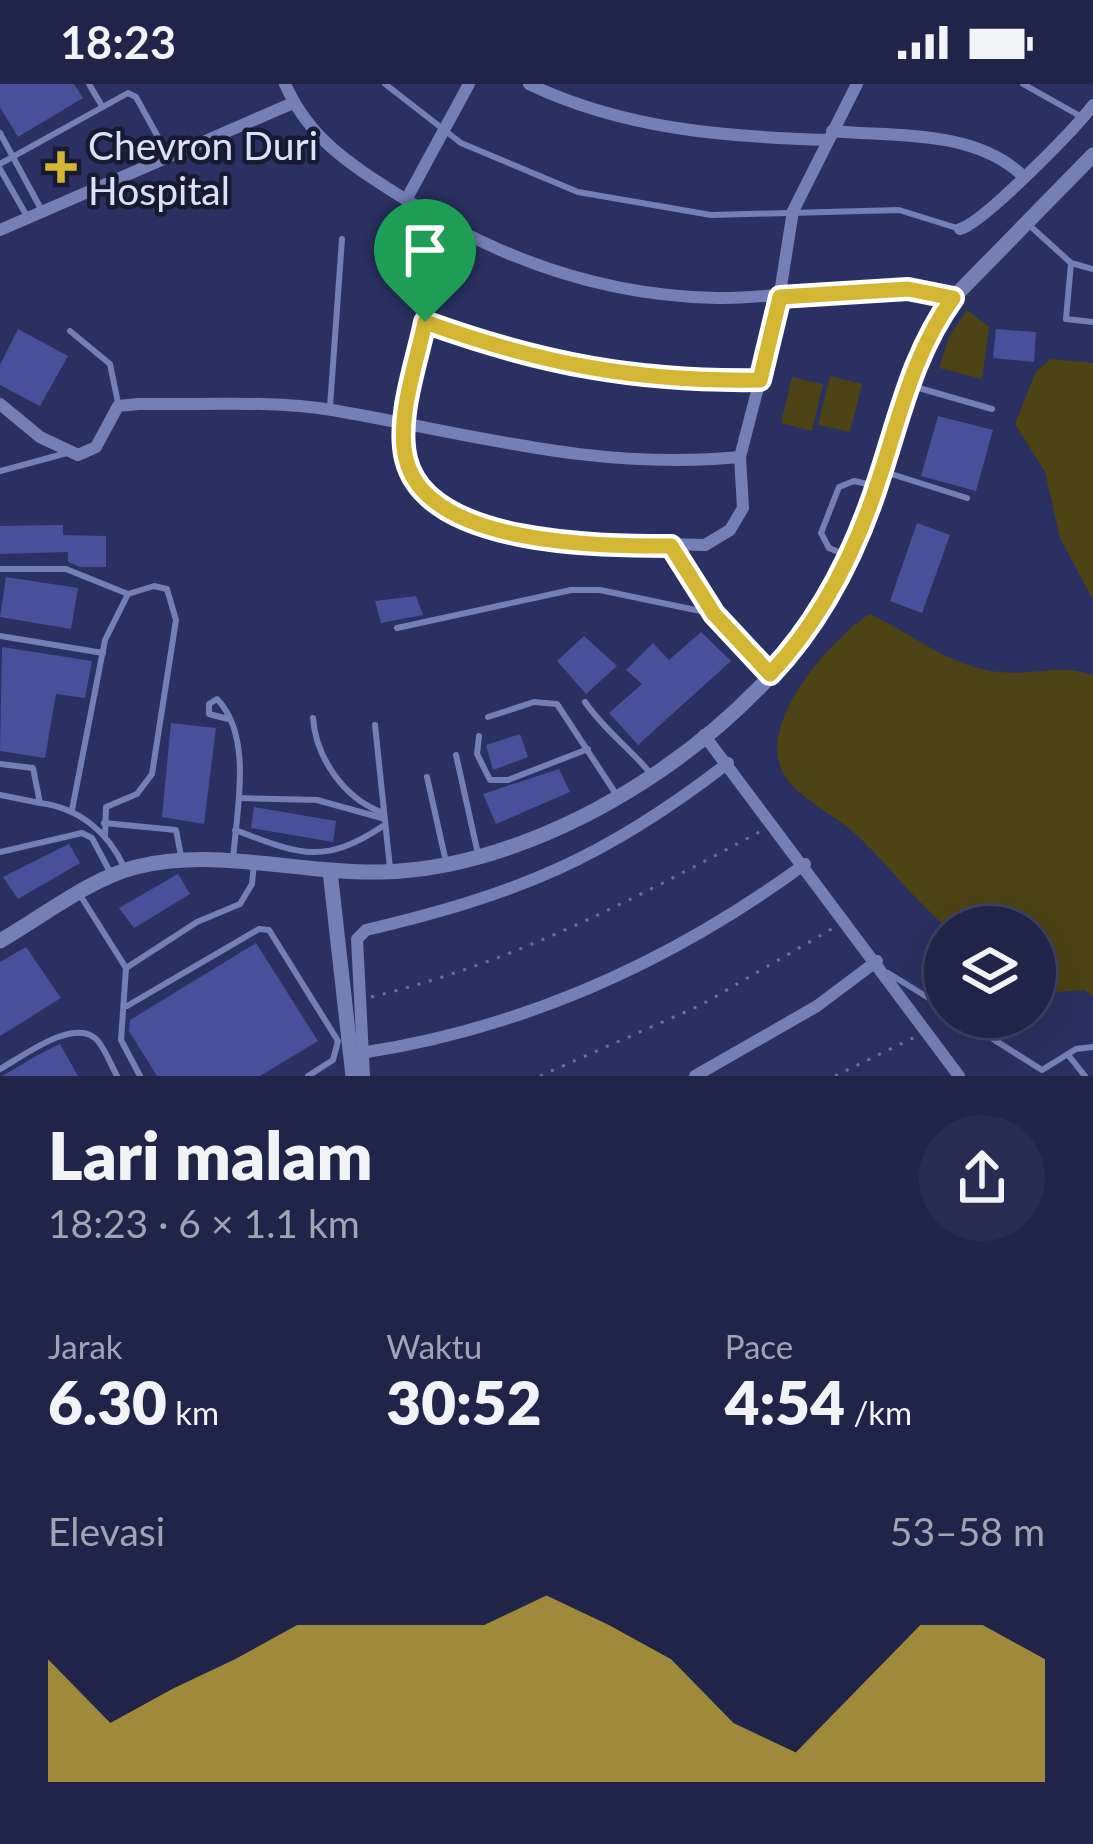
<!DOCTYPE html>
<html lang="id">
<meta charset="utf-8">
<style>
body{margin:0;font-family:Lato,sans-serif;background:#282c50;color:#f1f3f6;height:100vh;display:flex;flex-direction:column;font-size:45px;white-space:nowrap}
*{box-sizing:border-box;margin:0}
p{font-size:39px;color:#a2a4b4}
.icon{flex:none;width:66px;height:66px;fill:none;stroke:currentColor;stroke-width:2;stroke-linecap:round;stroke-linejoin:round}
.map{position:relative;height:992px;overflow:hidden}
.side{display:flex;flex-direction:column;background:#202449;flex:1}
.side>*{flex:none}
.tools{position:absolute;left:924px;top:822px;display:grid;gap:24px}
.tools a{display:grid;place-items:center;width:132px;height:132px;border-radius:50%;background:#202449;box-shadow:0 12px 48px #0002,0 0 0 3px #3d4161;font-size:60px}
.pin{position:absolute;display:grid;place-items:center;width:102px;height:102px;color:#fff;margin:-123px -51px;border-radius:50% 50% 50% 0;rotate:-45deg;box-shadow:0 0 12px #0007}
.pin .icon{rotate:45deg}
.round{display:grid;place-items:center;flex:none;width:126px;height:126px;border-radius:63px;background:#282c50}
.head{display:flex;align-items:center;justify-content:space-between;height:204px;padding:0 48px}
h1{font-size:66px;font-weight:800;line-height:90px}
.stats{display:grid;grid-template-columns:repeat(3,1fr);gap:18px;height:204px;padding:12px 48px}
.stats div{display:grid;align-content:center}
.stats b{font-size:60px;font-weight:800}
.stats small{font-size:33px;font-weight:400}
.stats p{font-size:33px}
.chart{height:336px;padding:24px 48px}
.chart p{display:flex;justify-content:space-between}
.chart svg{width:100%;height:216px;margin-top:12px;fill:#d4b635;opacity:.7}
.status{display:flex;justify-content:space-between;align-items:center;height:84px;padding:0 60px;background:#202449;direction:ltr}
.status svg{height:33px;fill:currentColor}
.map>svg:first-child{display:block}
.green{fill:#4d4213}
.building{fill:#475099}
.lines{fill:none;stroke-linecap:round;stroke-linejoin:round}
.path{stroke:#6a7098;stroke-width:3;stroke-dasharray:3 9;stroke-linecap:butt}
.service{stroke:#747fb6;stroke-width:6}
.minor{stroke:#747fb6;stroke-width:12}
.tertiary{stroke:#747fb6;stroke-width:15}
.route-casing{stroke:#fff;stroke-width:24}
.route{stroke:#d4b635;stroke-width:15}
.poi-dot{fill:#d4b635;stroke:#171b31;stroke-width:4.5}
.labels{text-anchor:middle;dominant-baseline:central;stroke-width:9;stroke-linejoin:round;paint-order:stroke}
.poi-label{font-size:39px;fill:#dce1fa;stroke:#171b31;text-anchor:start}
</style>
<div class="status"><b>18:23</b><svg viewBox="0 0 49 12"><path d="M0 12V9h3v3zM5 12V6h3v6zM10 12V3h3v9zM15 12V0h3v12zM26 1h20v11H26zM47 4h2v5h-2z"/></svg></div>
<div class="map">
<svg width="1093" height="992" viewBox="0 0 1093 992">
<rect width="100%" height="100%" fill="#2a3061"/>
<g class="green">
<path d="M967,226L989,243L982,295L939,284L949,253Z"/>
<path d="M1051,275L1093,279V516L1060,454L1045,388L1015,340L1036,287Z"/>
<path d="M830,292L862,300L850,348L818,341Z"/>
<path d="M792,293L823,300L812,347L781,339Z"/>
<path d="M869,530C914,550 949,583 999,588C1036,592 1056,579 1093,591V913L1085,906L1059,908L1035,901V843H946C915,816 891,785 862,756C841,734 809,721 789,698C747,648 829,557 869,530Z"/>
</g>
<g class="building">
<path d="M0,0H74L83,14L18,53L0,23Z"/>
<path d="M18,245L68,272L40,322L0,301V281Z"/>
<path d="M996,245L1036,248L1034,278L993,274Z"/>
<path d="M938,332L993,346L976,407L921,392Z"/>
<path d="M917,439L950,451L922,529L890,517Z"/>
<path d="M63,441V451L106,452V483H80L68,478V468L0,470V442Z"/>
<path d="M6,493L78,504L71,545L0,533Z"/>
<path d="M416,512L423,531L381,539L375,517Z"/>
<path d="M701,548L731,577L638,661L609,629L642,600L626,586L653,559L669,576Z"/>
<path d="M584,552L617,582L586,610L557,577Z"/>
<path d="M2,563L92,577L85,614L56,610L45,674L0,667Z"/>
<path d="M171,639L216,644L204,740L162,733Z"/>
<path d="M520,650L528,673L493,686L486,661Z"/>
<path d="M559,685L570,708L496,740L483,710Z"/>
<path d="M254,723L336,737L333,758L251,744Z"/>
<path d="M69,760L80,779L18,815L3,793Z"/>
<path d="M178,790L190,810L134,844L119,824Z"/>
<path d="M256,859L318,957L260,992H157L129,947L130,936Z"/>
<path d="M26,863L61,914L0,952V878Z"/>
<path d="M60,960L78,992H2L38,971Z"/>
</g>
<g class="lines">
<g class="path">
<path d="M371,913C513,879 635,815 763,746"/>
<path d="M540,992L701,921L835,843"/>
<path d="M835,992L915,953"/>
</g>
<g class="service">
<path d="M89,0L102,22"/>
<path d="M385,0L461,59L578,108L711,131L899,126L957,144"/>
<path d="M1023,0L1080,32"/>
<path d="M0,49L41,125"/>
<path d="M0,80L128,9L136,13L169,73"/>
<path d="M0,85L28,134"/>
<path d="M1028,140L1071,179L1093,185"/>
<path d="M1071,179L1066,235L1093,238"/>
<path d="M425,238C539,281 636,297 757,296"/>
<path d="M70,247L110,280L118,319"/>
<path d="M912,302L992,325"/>
<path d="M330,323L342,155"/>
<path d="M0,387L67,369"/>
<path d="M885,388L967,414"/>
<path d="M846,471L829,464L821,449L839,403L854,397L877,402"/>
<path d="M0,485H66L128,510"/>
<path d="M397,544L571,506H600L710,529"/>
<path d="M0,552L103,569"/>
<path d="M585,618C605,647 629,663 651,690"/>
<path d="M488,633L534,618L557,620L616,710"/>
<path d="M313,634C316,674 344,714 381,728"/>
<path d="M228,635L209,630V620L217,615C254,653 236,729 233,776"/>
<path d="M375,641L390,784"/>
<path d="M479,652L477,670L490,696H508L588,665"/>
<path d="M456,671L478,770"/>
<path d="M0,680L33,684L40,719C79,724 108,748 124,783"/>
<path d="M427,693L446,778"/>
<path d="M0,711L40,719"/>
<path d="M239,714L317,716L382,734"/>
<path d="M72,726L105,556L128,510L154,502L167,505L176,536L152,690L137,710L106,723L105,752"/>
<path d="M104,739L176,746L181,772"/>
<path d="M235,746C299,770 323,782 383,742"/>
<path d="M0,768L82,749L92,754L110,788"/>
<path d="M80,811L126,884L121,956L140,992"/>
<path d="M126,884L197,838L240,820L252,800L254,780"/>
<path d="M888,889L945,924"/>
<path d="M127,922L259,845L269,846L338,957L333,976L308,992"/>
<path d="M958,933L1042,986L1076,965L1093,963"/>
<path d="M1069,972L1085,992"/>
<path d="M0,985C22,973 76,931 98,957C106,967 111,981 117,992"/>
</g>
<g class="minor">
<path d="M285,0C310,56 350,80 400,112C496,174 601,212 717,214C786,216 891,189 953,214"/>
<path d="M529,0C623,45 725,53 828,56"/>
<path d="M832,47C894,53 973,45 1022,91"/>
<path d="M406,116L469,0"/>
<path d="M437,139L406,340V376L417,400L440,423L475,441L576,458L705,461L730,446L743,424L740,373L776,234L793,127L857,0"/>
<path d="M960,145C984,138 1075,45 1093,21"/>
<path d="M0,146L293,19"/>
<path d="M0,320L40,353L78,371L96,363L118,322L139,320C202,321 269,316 332,326C472,350 595,387 740,373"/>
<path d="M671,462L714,530L770,590"/>
<path d="M704,651L959,992"/>
<path d="M361,969C526,944 671,878 805,780"/>
<path d="M364,992L357,855L366,846C518,810 604,775 728,679"/>
<path d="M695,992L817,922L877,877"/>
</g>
<g class="tertiary">
<path d="M330,787L353,992"/>
<path d="M0,857C42,833 89,795 136,783C216,763 301,790 381,788C551,785 763,645 840,494C880,415 894,326 930,246L953,214L1093,71"/>
</g>
</g>
<g class="lines">
<g class="route-casing">
<path id="route" d="M908,205L953,214C913,269 900,332 879,395C856,467 822,535 770,590L714,530L671,462C601,462 427,462 406,375C396,334 417,278 425,238C541,280 638,298 760,296L780,213Z"/>
</g>
<use href="#route" class="route"/>
</g>
<path class="poi-dot" d="M55 65h12v12h12v12h-12v12h-12v-12h-12v-12h12z"/>
<g class="labels">
<g class="poi-label">
<text x="88" y="61">Chevron Duri<tspan x="88" dy="45">Hospital</tspan></text>
</g>
</g>
</svg>
<div class="tools">
<a><svg class="icon" aria-label="layers" viewBox="0 0 24 24"><path d="M12 4l9 5-9 5-9-5zM3 14l9 5 9-5"/></svg></a>
</div>
<div class="pin" style="left:425px;top:238px;background:#1e9e55"><svg class="icon" aria-label="arrive" viewBox="0 0 24 24"><path d="M6 21V4h12l-3 4 3 4H6"/></svg></div>
</div>
<section class="side">
<div class="head"><div><h1>Lari malam</h1><p>18:23 · 6 × 1.1 km</p></div><a class="round"><svg class="icon" aria-label="share" viewBox="0 0 24 24"><path d="M12 15V3M7 8l5-5 5 5M5 13v7h14v-7"/></svg></a></div>
<div class="stats">
<div><p>Jarak</p><b>6.30<small> km</small></b></div>
<div><p>Waktu</p><b>30:52</b></div>
<div><p>Pace</p><b>4:54<small> /km</small></b></div>
</div>
<div class="chart"><p><span>Elevasi</span>53–58 m</p>
<svg viewBox="0 0 160 44" preserveAspectRatio="none"><path d="M0 44V19L10 32L20 25L30 19L40 12L50 12L60 12L70 12L80 6L90 12L100 19L110 32L120 38L130 25L140 12L150 12L160 19V44z"/></svg>
</div>
</section>
